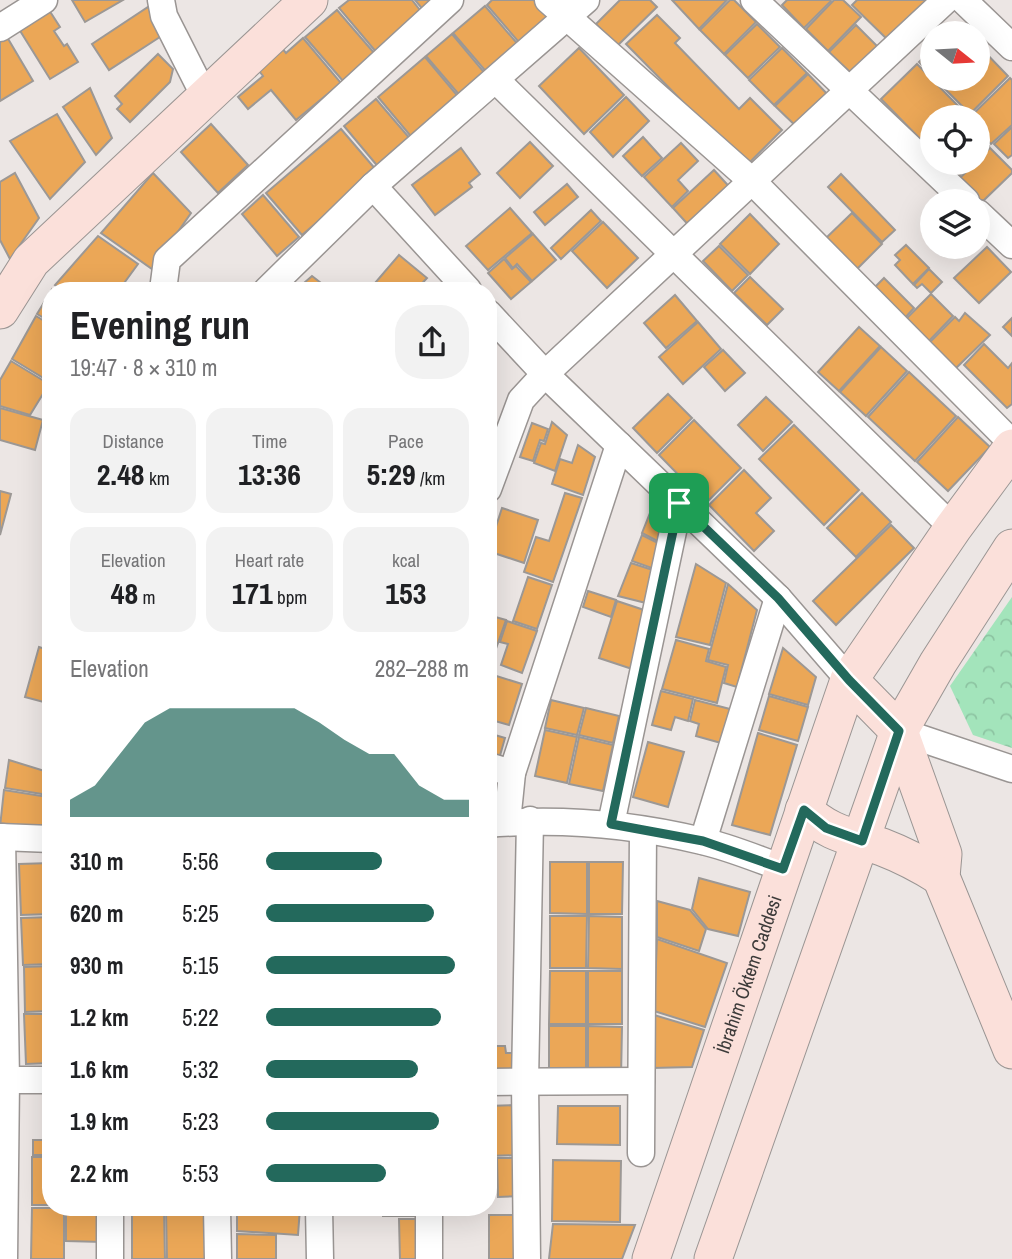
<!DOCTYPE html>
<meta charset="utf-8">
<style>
body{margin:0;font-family:"Archivo Narrow",sans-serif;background:#f2f2f2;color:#202124;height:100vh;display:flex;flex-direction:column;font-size:26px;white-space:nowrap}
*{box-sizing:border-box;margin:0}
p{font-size:23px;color:#757577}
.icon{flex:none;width:38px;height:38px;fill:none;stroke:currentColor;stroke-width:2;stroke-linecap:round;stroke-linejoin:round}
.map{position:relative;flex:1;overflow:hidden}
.drawer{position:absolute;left:42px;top:282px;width:455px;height:934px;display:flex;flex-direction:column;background:#fff;border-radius:28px;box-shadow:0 7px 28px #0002}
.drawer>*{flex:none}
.needle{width:46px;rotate:108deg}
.buttons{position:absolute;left:920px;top:21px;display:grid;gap:14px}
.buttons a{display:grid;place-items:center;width:70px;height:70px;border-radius:50%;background:#fff;box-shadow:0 7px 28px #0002;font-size:35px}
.pin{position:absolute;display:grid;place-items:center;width:60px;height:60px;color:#fff;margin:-30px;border-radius:14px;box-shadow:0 4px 10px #0006}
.round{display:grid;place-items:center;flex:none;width:74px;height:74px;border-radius:28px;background:#f2f2f2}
.overview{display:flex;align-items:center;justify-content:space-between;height:119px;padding:0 28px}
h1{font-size:38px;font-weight:800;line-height:52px}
.metrics{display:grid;grid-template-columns:repeat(3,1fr);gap:10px;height:119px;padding:7px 28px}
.metrics div{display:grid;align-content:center;border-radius:18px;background:#f2f2f2;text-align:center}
.metrics b{font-size:30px;font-weight:800}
.metrics small{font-size:19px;font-weight:400}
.metrics p{font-size:19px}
.chart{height:196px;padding:14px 28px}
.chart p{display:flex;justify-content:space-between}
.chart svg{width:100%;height:126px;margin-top:7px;fill:#23695c;opacity:.7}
ul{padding:0 28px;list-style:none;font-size:23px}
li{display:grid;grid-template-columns:112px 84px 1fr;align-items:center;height:52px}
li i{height:18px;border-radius:9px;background:#23695c}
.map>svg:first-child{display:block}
.forest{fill:url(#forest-crowns)}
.building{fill:#eba757;stroke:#9c9895;stroke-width:2}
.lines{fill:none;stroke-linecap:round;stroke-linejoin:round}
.street-casing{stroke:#9a9593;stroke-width:29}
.secondary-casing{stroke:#9a9593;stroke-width:39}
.street{stroke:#fff;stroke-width:26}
.secondary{stroke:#fbe0da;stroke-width:37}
.route-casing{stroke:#fff;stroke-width:14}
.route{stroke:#23695c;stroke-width:9}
.labels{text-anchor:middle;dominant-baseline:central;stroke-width:5;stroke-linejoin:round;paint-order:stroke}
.street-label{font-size:19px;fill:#3d3b3a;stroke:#f9f4f2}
</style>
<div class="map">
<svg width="1012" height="1259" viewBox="0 0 1012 1259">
<defs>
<pattern id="forest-crowns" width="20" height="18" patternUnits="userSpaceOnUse" patternTransform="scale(1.75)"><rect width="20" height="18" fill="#a3e4bb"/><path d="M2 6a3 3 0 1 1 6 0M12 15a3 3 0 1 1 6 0" fill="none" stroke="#8dc4a2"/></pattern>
</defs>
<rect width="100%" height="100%" fill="#ece6e4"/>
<path class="forest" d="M1012,597V748L973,735L950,686Z"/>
<g class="building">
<path d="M72,0H123L85,22Z"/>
<path d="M349,0H412L423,14L377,53L339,8Z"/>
<path d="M415,0H439L425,12Z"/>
<path d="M492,0H534L552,21L523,47L487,5Z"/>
<path d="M620,0H650L657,7L617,46L596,24Z"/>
<path d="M672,0H727L699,29Z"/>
<path d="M730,0H734L756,22L724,54L700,30Z"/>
<path d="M787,0H830L831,1L804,28L782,5Z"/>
<path d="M834,0H843L861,17L828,51L806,29Z"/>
<path d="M857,0H924L930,5L892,44L852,5Z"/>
<path d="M485,6L521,48L489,75L453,33Z"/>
<path d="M148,7L163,35L109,70L92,44Z"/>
<path d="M49,10L60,27L54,31L64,46L67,44L78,62L50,79L19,29Z"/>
<path d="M337,10L375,54L343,81L305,37Z"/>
<path d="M657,15L680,38L675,43L739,109L750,98L782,130L746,166L626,44Z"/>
<path d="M757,24L780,47L748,78L725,55Z"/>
<path d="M957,24L966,33H948Z"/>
<path d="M856,25L879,48L853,75L829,52Z"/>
<path d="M452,34L488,77L462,98L426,56Z"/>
<path d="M7,37L33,81L0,101V42Z"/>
<path d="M303,38L341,83L296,120L271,90L248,109L238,97L263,76L256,67L280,46L286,53Z"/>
<path d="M978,45L1008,76L970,114L935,79H978Z"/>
<path d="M579,48L624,95L584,134L539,86Z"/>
<path d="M782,48L807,73L774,105L749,80Z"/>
<path d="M933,48V76L919,62Z"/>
<path d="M158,54L173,69L170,82L130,122L117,109L122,104L115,96Z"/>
<path d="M425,57L461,100L414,140L378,97Z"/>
<path d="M917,64L968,116L933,117L932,151L881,99Z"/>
<path d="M808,74L832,99L800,130L775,106Z"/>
<path d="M1010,78L1012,80V125L991,144L978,132V117H970Z"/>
<path d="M90,88L112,138L96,155L63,107Z"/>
<path d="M626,97L649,121L613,157L590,132Z"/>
<path d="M376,99L412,141L380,169L344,126Z"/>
<path d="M57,114L85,162L50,199L10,141Z"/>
<path d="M211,124L248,165L218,193L181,152Z"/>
<path d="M1012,127V155L1008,158L994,144Z"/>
<path d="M341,129L377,171L302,235L266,193Z"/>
<path d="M978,136L989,146L978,157Z"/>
<path d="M643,137L662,158L642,176L623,156Z"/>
<path d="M530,142L553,166L520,198L497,173Z"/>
<path d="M681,143L698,161L678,180L688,191L672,207L644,177Z"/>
<path d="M461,148L480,174L469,183L472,187L435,215L412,185Z"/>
<path d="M990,148L1012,170V173L982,202L959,179L975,163H978V159Z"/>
<path d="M943,163H972L958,177Z"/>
<path d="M714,170L734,192L693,230L673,208Z"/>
<path d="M15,173L39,218L10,259L0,240V182Z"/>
<path d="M153,173L191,213L152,269L101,233Z"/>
<path d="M841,174L895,230L882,242L828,187Z"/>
<path d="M567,184L578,197L545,225L534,212Z"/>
<path d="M263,195L299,237L277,256L242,214Z"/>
<path d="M510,208L532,233L488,270L466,246Z"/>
<path d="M591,210L601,221L561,259L551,248Z"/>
<path d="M852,213L882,244L857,269L826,238Z"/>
<path d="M750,214L779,244L750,274L720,244Z"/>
<path d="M603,222L638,258L607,288L572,251Z"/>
<path d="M933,224V243L923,233Z"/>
<path d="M533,234L556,260L532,281L517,264L513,268L505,258Z"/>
<path d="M98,236L138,264L119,290H62L55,285Z"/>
<path d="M906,245L929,268L913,284L895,265L900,260L895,255Z"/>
<path d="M719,246L748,275L732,291L703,261Z"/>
<path d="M987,247L1011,272L979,303L954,278Z"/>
<path d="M399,255L427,278L416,290H369Z"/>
<path d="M504,259L512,269L516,266L531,282L511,299L488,273Z"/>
<path d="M929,269L942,282L931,293L922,284L917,288L914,285Z"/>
<path d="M312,276L330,290H296Z"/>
<path d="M750,277L783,309L767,325L734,293Z"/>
<path d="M884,278L914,308L903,320L872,290Z"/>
<path d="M51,291V322L37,314Z"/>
<path d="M931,294L953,316L927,343L904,321Z"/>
<path d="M675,295L697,321L666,348L644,323Z"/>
<path d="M965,313L990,335L954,370L928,344L955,317L959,321Z"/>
<path d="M36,316L51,325L50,382L12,359Z"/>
<path d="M1012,318V336L1003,327Z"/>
<path d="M698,322L721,349L683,384L659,357Z"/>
<path d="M859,327L880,346L839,391L818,372Z"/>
<path d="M984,344L1008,368L1012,363V404L1007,408L964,365Z"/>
<path d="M881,347L907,371L866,416L840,392Z"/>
<path d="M723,350L745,373L725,391L704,367Z"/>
<path d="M11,361L49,384L30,415L0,406V380Z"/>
<path d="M909,372L956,416L915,461L868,417Z"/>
<path d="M668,394L692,418L657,453L633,428Z"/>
<path d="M766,397L792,422L763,451L738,425Z"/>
<path d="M0,408L43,420L35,450L0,440Z"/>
<path d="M958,417L990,447L948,491L917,462Z"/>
<path d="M694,420L741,468L706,503L659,455Z"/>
<path d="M552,422L567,435L555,471L534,463L541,443L545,444Z"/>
<path d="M532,423L548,429L544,441L540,440L533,461L520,457Z"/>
<path d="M794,425L859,490L824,525L759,459Z"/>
<path d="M578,445L595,457L583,495L552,484L560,459L572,463Z"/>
<path d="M744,470L771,498L756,513L774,531L754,551L709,505Z"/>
<path d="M0,491L11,494L0,535Z"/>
<path d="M565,493L582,498L553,582L524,572L536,537L549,541Z"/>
<path d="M862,493L891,522L856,557L827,528Z"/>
<path d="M502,508L538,520L524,563L488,551Z"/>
<path d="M652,508L673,525L667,546L642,533Z"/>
<path d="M891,525L914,548L836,625L813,601Z"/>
<path d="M642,535L666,547L660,571L632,561Z"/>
<path d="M631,563L659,572L650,604L618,596Z"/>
<path d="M696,564L726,583L710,645L676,637Z"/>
<path d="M528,577L552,585L537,629L513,621Z"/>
<path d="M728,584L757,610L737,687L724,683L728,665L708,660Z"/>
<path d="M588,591L616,600L611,617L583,607Z"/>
<path d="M617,601L650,612L635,670L599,658Z"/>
<path d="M488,615L506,620L492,660L488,659Z"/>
<path d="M507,621L537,631L522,673L501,665L508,644L500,642Z"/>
<path d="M676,640L709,649L706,661L726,667L717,703L662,689Z"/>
<path d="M39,647L51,651V704L25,697Z"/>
<path d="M783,648L816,677L808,705L769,694Z"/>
<path d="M490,674L522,684L509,725L488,719Z"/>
<path d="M661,691L693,699L688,721L675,717L671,730L652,725Z"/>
<path d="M769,696L808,707L798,741L759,730Z"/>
<path d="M551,700L584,708L577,735L545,728Z"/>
<path d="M695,700L730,709L721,743L696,736L699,724L690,721Z"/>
<path d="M586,708L619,716L613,743L579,735Z"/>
<path d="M545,730L577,737L567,783L535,776Z"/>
<path d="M488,733L505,738L497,766L488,763Z"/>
<path d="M758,733L797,745L770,835L732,825Z"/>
<path d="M579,737L613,745L603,791L569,784Z"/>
<path d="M648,742L684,752L668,807L633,797Z"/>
<path d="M9,760L51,773L48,795L5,788Z"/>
<path d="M4,790L48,797L42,833L0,827Z"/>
<path d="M550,862H587V914L550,913Z"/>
<path d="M589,862H623L622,914H589Z"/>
<path d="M51,863V914L21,915L19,864Z"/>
<path d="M699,878L750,892L738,936L708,929L692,909Z"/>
<path d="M657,901L690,910L706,929L699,951L657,937Z"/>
<path d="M550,916H587L586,968H550Z"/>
<path d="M589,916L622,917V969L588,968Z"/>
<path d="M51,917V964L23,965L21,918Z"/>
<path d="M657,939L727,963L705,1027L654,1011Z"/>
<path d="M51,966V1011L25,1012L24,967Z"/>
<path d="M550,971H586V1024H549Z"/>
<rect x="588" y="971" width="34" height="53"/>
<path d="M24,1014H47L48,1036H51V1063L26,1064Z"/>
<path d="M654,1015L704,1030L692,1067L652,1068Z"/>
<rect x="549" y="1026" width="37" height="52"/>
<path d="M588,1026L622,1027L621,1078H588Z"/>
<path d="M494,1046H505L506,1053H518L517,1072H488V1054H494Z"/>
<path d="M43,1100H51V1155H33V1140H43Z"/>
<path d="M520,1105L521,1155L488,1156V1106Z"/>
<path d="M558,1106H620V1145L557,1144Z"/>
<rect x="32" y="1157" width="19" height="48"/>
<path d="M497,1158H521L522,1196L498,1197Z"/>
<path d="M553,1160L621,1161L620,1222L552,1221Z"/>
<path d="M32,1208H64V1259H31Z"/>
<path d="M66,1208H103V1242L66,1241Z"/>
<path d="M237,1208H300L298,1235L237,1231Z"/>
<path d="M343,1208H368L367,1214H342Z"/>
<rect x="383" y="1208" width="33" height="8"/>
<path d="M132,1211H164L165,1259H132Z"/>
<path d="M166,1211H208V1259H167Z"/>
<rect x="489" y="1215" width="33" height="44"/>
<path d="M399,1219H416V1259H400Z"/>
<path d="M553,1224L635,1225L622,1259H549Z"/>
<path d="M237,1234L276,1235V1259H237Z"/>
</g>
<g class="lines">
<g class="street-casing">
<g id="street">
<path d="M161,0L164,16L205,97"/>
<path d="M548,0L752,181L1012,443"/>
<path d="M754,0L966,201"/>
<path d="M963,0L1012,47"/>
<path d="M0,28L44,0"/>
<path d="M496,80L953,528"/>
<path d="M373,186L468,290"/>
<path d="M978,213L1012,245"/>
<path d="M163,290L167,260L450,0"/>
<path d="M267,290L373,186L586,0"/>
<path d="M488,313L545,374L778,598L849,680"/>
<path d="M488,489L521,400L545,374L946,0"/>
<path d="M899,731L1012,769"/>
<path d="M488,766L512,773"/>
<path d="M507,822L512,773L619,445"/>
<path d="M488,824C560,818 632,824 702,841C729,847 757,859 783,868"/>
<path d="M611,824L679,503"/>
<path d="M0,837L51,839"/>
<path d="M2,837L6,1080L4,1259"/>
<path d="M703,841L778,598"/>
<path d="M0,1080H51"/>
<path d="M488,1082L641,1081"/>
<path d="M641,1153L643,830"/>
<path d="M110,1208V1259"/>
<path d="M217,1208L218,1259"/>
<path d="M319,1208L320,1259"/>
<path d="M429,1208V1259"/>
<path d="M527,1259L525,1082L530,820"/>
</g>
</g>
<g class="secondary-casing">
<g id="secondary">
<path d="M0,310L31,261L309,0"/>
<path d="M849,680L899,731L943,854L941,877L1012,1050"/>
<path d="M804,810C829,834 850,836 882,847C903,855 922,865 941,877"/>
<path id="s1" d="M651,1259L849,680L953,528L1012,448"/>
<path d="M713,1259L899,731L938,663L1012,548"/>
</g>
</g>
<use href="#street" class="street"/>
<use href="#secondary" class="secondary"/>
</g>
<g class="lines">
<g class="route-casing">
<path id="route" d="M679,503L778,598L849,680L899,731L862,841L826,828L804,810L783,869L703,841L611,824Z"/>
</g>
<use href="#route" class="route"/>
</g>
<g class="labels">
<g class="street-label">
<text stroke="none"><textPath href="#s1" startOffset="301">İbrahim Öktem Caddesi</textPath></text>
</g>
</g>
</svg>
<div class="buttons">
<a><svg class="needle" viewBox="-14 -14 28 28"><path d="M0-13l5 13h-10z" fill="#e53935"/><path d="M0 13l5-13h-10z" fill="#757577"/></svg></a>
<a><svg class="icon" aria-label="locate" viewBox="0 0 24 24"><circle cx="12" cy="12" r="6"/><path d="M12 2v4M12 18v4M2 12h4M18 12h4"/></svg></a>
<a><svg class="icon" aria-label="layers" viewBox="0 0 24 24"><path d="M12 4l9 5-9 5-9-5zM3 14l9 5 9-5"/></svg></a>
</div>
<div class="pin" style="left:679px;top:503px;background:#1e9e55"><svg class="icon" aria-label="arrive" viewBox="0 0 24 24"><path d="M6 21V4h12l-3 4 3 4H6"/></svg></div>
<section class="drawer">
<div class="overview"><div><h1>Evening run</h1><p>19:47 · 8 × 310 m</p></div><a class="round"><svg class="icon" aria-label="share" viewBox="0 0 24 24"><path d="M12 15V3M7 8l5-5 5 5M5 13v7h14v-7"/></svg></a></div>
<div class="metrics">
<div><p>Distance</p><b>2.48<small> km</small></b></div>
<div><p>Time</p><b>13:36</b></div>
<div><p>Pace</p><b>5:29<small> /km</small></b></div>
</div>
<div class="metrics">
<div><p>Elevation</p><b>48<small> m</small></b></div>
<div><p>Heart rate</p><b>171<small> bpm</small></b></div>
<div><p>kcal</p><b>153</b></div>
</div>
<div class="chart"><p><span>Elevation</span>282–288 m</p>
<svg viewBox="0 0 160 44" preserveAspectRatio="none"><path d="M0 44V38L10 33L20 22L30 11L40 6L50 6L60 6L70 6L80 6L90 6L100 11L110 17L120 22L130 22L140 33L150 38L160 38V44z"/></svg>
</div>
<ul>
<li><b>310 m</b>5:56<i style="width:57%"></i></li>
<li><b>620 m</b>5:25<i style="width:83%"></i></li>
<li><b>930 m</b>5:15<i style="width:93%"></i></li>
<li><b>1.2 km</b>5:22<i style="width:86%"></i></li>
<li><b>1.6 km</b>5:32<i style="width:75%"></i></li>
<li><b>1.9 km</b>5:23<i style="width:85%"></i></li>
<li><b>2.2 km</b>5:53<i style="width:59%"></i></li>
</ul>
</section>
</div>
